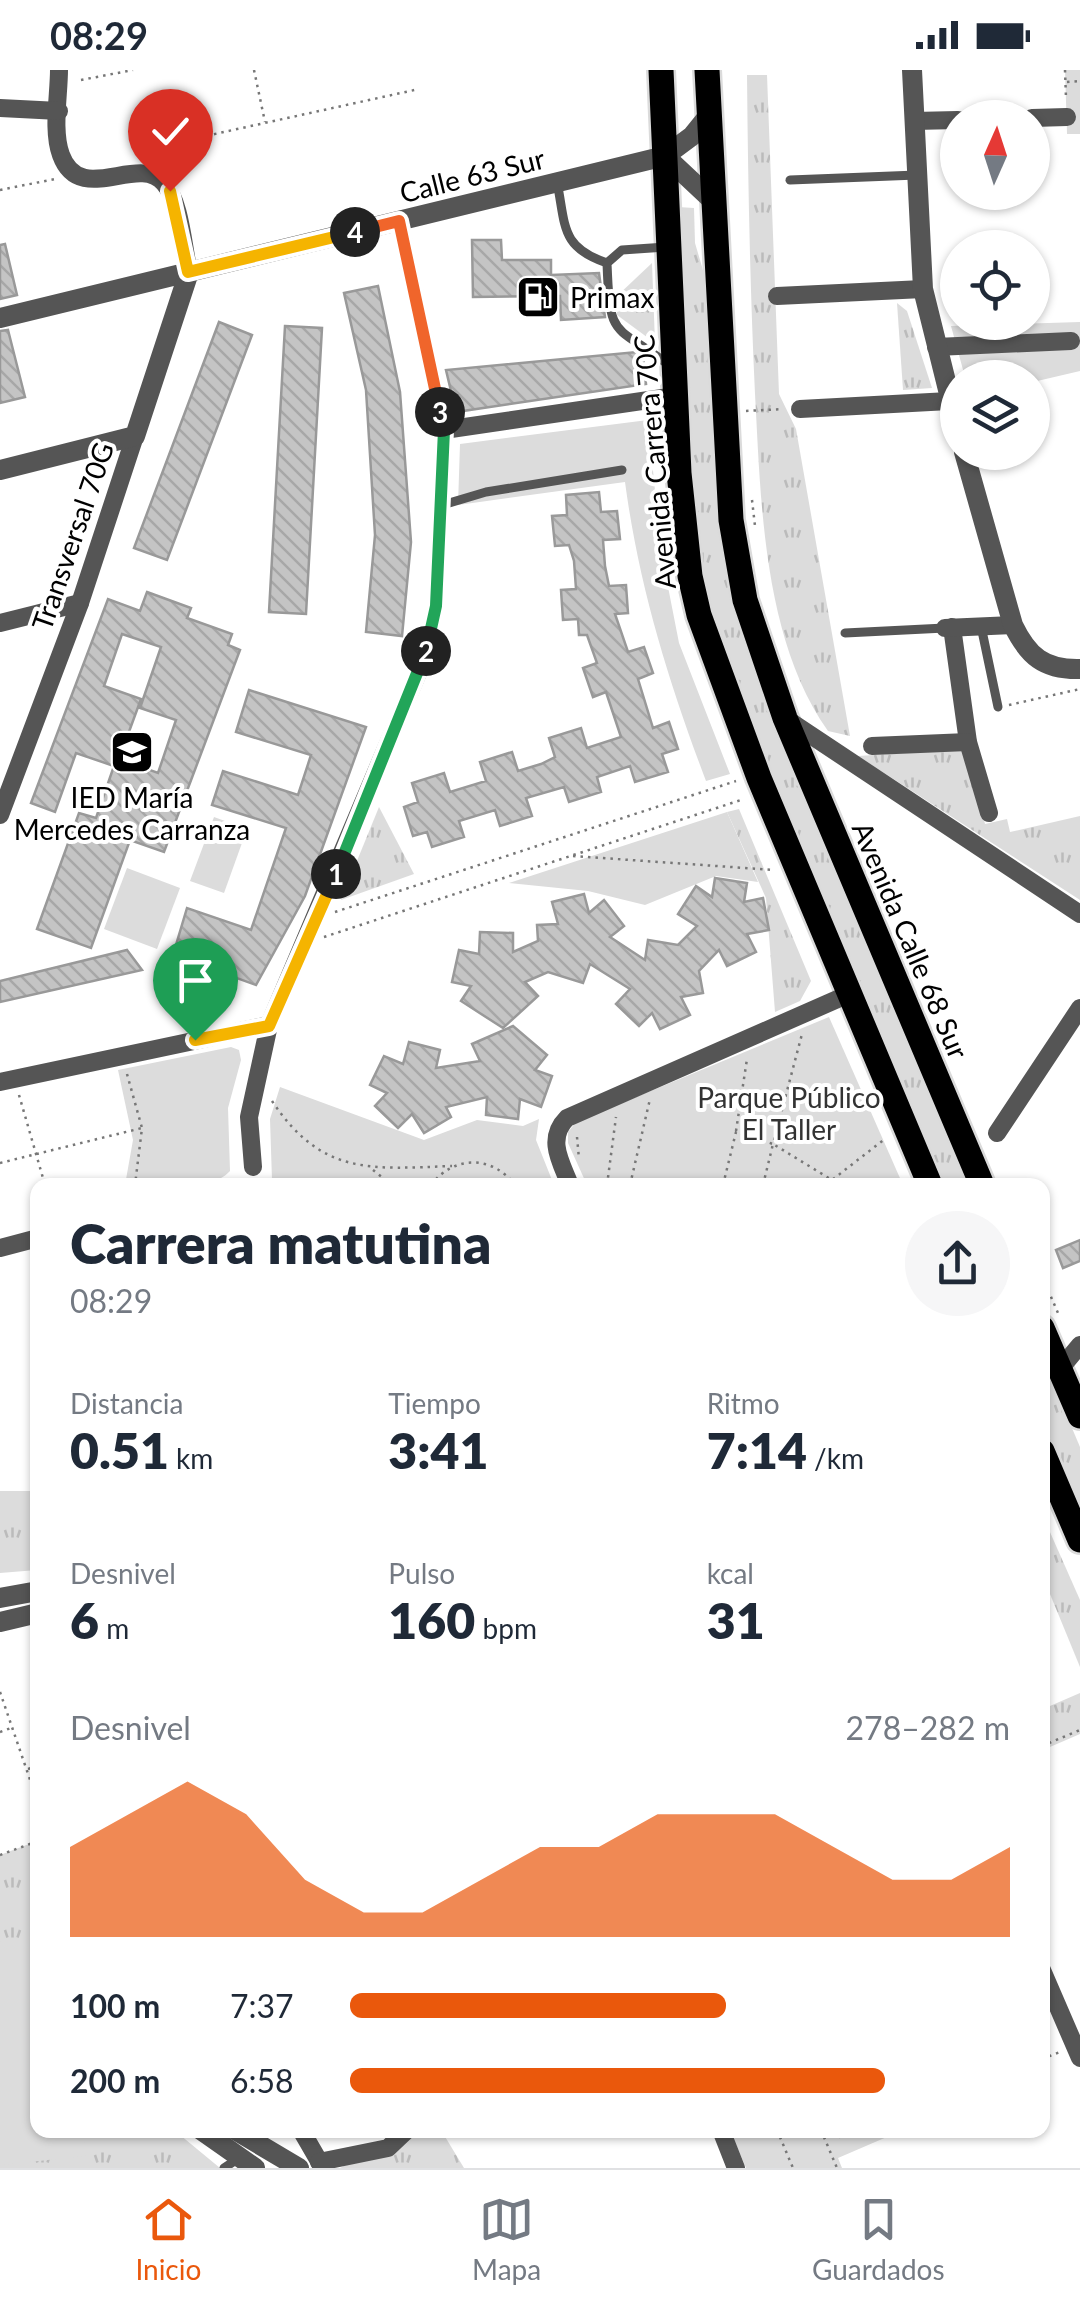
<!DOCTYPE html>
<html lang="es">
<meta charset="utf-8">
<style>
body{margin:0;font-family:Lato,sans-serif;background:#f6f6f7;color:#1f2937;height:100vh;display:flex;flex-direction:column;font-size:38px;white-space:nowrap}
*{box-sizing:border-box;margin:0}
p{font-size:32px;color:#747a83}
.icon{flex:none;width:55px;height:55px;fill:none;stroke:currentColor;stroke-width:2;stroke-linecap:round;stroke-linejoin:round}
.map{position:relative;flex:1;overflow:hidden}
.details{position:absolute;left:30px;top:1108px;width:1020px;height:960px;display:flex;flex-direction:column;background:#fff;border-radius:20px;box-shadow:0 2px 8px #0004}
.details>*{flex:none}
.needle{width:65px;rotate:3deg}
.buttons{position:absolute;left:940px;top:30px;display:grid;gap:20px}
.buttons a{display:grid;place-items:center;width:110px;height:110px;border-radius:50%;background:#fff;box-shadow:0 2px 8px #0004;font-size:50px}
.pin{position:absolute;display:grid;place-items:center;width:85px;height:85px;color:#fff;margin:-102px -42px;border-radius:50% 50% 50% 0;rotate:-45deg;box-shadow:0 0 10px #0007}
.pin .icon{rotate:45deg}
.km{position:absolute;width:50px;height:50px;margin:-25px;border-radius:50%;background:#222;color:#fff;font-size:28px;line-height:50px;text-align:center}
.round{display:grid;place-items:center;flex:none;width:105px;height:105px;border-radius:52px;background:#f6f6f7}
.overview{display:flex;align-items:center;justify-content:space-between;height:170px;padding:0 40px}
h1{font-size:55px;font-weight:800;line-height:75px}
.metrics{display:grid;grid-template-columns:repeat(3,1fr);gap:15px;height:170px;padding:10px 40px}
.metrics div{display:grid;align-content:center}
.metrics b{font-size:50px;font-weight:800}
.metrics small{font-size:28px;font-weight:400}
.metrics p{font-size:28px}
.chart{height:280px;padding:20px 40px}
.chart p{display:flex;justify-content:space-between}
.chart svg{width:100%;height:180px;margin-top:10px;fill:#ea580c;opacity:.7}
ul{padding:0 40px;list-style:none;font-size:32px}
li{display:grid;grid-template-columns:160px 120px 1fr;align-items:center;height:75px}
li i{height:25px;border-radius:12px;background:#ea580c}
.status{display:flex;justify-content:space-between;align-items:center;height:70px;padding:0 50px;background:#fff;direction:ltr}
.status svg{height:28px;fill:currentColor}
.tabs{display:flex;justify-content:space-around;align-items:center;height:140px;border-top:2px solid #e0e1e3;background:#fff;font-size:28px;color:#747a83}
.tabs a{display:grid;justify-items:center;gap:5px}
.tabs .selected{color:#ea580c}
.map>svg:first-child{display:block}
.grass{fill:url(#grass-tufts)}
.park{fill:#dcdcdc}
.building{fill:url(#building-back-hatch);stroke:#999;stroke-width:2.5;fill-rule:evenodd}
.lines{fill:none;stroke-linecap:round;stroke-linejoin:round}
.primary-casing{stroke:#dbdbdb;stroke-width:30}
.path{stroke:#777;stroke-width:2.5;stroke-dasharray:2.5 5;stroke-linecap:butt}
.service{stroke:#555;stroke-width:9}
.minor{stroke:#555;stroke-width:18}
.tertiary{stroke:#555;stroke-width:20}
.primary{stroke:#000;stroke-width:25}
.split-1-casing{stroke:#fff;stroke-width:20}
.split-2-casing{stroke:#fff;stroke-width:20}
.split-3-casing{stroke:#fff;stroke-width:20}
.split-4-casing{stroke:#fff;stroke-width:20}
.split-5-casing{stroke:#fff;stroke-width:20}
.split-1{stroke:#f5b400;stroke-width:12}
.split-2{stroke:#22a559;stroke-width:12}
.split-3{stroke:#22a559;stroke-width:12}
.split-4{stroke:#f0652b;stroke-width:12}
.split-5{stroke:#f5b400;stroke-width:12}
.labels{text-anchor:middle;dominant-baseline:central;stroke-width:8;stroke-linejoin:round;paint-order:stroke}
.street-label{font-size:28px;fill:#000;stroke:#fff}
.poi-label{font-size:28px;fill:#000;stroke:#fff;text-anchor:start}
.park-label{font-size:28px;fill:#333;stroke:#fff}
</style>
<div class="status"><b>08:29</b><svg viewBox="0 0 49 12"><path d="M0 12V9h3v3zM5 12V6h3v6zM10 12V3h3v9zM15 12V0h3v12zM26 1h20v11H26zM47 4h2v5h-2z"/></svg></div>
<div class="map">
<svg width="1080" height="2098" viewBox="0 0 1080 2098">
<defs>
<pattern id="grass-tufts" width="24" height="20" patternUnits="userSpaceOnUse" patternTransform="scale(2.5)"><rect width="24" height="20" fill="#dcdcdc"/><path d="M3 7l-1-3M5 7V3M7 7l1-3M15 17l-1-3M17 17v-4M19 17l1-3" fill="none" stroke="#bbb"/></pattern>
<pattern id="building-back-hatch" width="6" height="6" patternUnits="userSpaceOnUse" patternTransform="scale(2.5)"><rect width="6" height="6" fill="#c4c4c4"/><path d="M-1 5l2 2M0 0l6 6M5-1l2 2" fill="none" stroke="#a7a7a7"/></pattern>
</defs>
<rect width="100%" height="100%" fill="#fff"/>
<g class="grass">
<path d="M747,5H767L779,324L796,359L850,666L828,661C763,569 761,432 755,324C750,218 748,112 747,5Z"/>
<path d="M678,137L694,138L695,173L705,207L717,405L731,520L746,576L797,709L970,1115H943L773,716L710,546L699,498L692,425Z"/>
<path d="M652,193L655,273L617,245V226Z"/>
<path d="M897,233L907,241L932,318L903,320Z"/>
<path d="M968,679L985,754L1007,749L1010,762L1080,746V830L858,686Z"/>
<path d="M379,737L414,804L341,830Z"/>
<path d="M739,739L811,911L800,931L775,942L766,828L727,742Z"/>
<path d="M1042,1287L1080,1377V1441L1043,1351Z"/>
<path d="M0,1421H37V1500L0,1503Z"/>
<path d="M1042,1444L1080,1530V1597L1043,1507Z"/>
<path d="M1080,1623V1664L1043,1680V1639Z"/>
<path d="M37,1771L38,2060H174L220,2098H0V1785Z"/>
<path d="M413,2060H441L464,2098H340Z"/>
</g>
<g class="park">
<path d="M1065,0H1080V64H1067Z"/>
<path d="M1080,252V301L1033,312L1032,308L965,307L951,256Z"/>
<path d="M648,350L661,481L679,573L730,704L706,711C669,613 639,517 625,412L458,435L460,374Z"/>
<path d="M727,742L758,812L716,806L645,835L588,821L509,813Z"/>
<path d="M214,747L247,759L224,823L190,811Z"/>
<path d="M127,798L180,818L157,879L104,859Z"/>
<path d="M829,947L903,1115H587L568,1073V1062L576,1052Z"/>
<path d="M231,977L239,980L241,990L228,1038L230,1101C208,1125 155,1115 125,1115L133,1070L118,1000Z"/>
<path d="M280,1017L424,1070L477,1050L523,1056L539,1049L536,1070L554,1115H290L272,1110L270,1049Z"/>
<path d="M37,1869L38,2060H83L86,2086L0,2095V1872Z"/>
<path d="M730,2060H903L838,2088L842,2098H746Z"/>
</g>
<g class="building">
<path d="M472,170H501L502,190H551V205L599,203L605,247L561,250L560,226L473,227Z"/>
<path d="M5,174L17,225L0,229V175Z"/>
<path d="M378,216L400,322L411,472L402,566L366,562L375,465L366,320L344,223Z"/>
<path d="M219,252L252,265L167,490L134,478Z"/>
<path d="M285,256L322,258L306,544L269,542Z"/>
<path d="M8,260L25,327L0,333V261Z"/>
<path d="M637,282L643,287L646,314L456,342L446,300Z"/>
<path d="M599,422L601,442L617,441L620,469L603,470L605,496L609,516L626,515L628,543L615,544L628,582L644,577L653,603L638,609L653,658L669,652L678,679L662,684L668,702L635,712L630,696L597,707L601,722L569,732L564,717L526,728L532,746L500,756L495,740L459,751L464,767L432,777L427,762L413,766L404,737L418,732L412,713L444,703L450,722L486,711L480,692L512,682L518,701L541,694L555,687L549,668L581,658L587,678L621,667L606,622L593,627L583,598L597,593L587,565H579L578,549L563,550L561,520L576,519L574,491L569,475L555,476L552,446L567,445L566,425Z"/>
<path d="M147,522L191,538L187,548L232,564L228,575L240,580L164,782L130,770L91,878L37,859L79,743L96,748L114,696L76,683L55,742L31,733L108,529L140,541ZM122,564L161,577L140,638L176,650L158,703L119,689L141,629L104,616Z"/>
<path d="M249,620L366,657L305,826L256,915L173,885L187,838L251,860L286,758L212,735L223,701L298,725L311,685L236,662Z"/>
<path d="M715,808L747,813L744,832L763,828L769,860L747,864L756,882L727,896L719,880L699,901L703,923L681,927L690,945L660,959L652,943L639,956L616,934L630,919L590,894L583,913L548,902L525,912L538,926L503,958L461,931L471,916L452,912L459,880L479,884L480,862L513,863V882L538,871L537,855L558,854L552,832L584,824L589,843L604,830L624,856L610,867L645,890L648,870L678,875L697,856L678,844L696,816L712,827Z"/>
<path d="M127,880L142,900L0,932V911Z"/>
<path d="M513,956L547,985L535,1000L552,1006L541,1037L520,1029L518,1049L486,1045L487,1027L446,1037L451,1047L424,1063L412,1044L398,1058L375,1036L387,1023L370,1015L384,986L403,994L409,972L440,980L436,998L480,991L472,974Z"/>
<path d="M1080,1170V1191L1063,1198L1056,1180Z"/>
</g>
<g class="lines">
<g class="primary-casing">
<g id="primary">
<path d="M661,0L679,403L690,506L699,545L759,708L930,1115"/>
<path d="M707,0L731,450L745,530L785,648L982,1115"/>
<path d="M1042,1258L1080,1346"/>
<path d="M1042,1381L1080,1470"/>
</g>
</g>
<g class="path">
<path d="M254,0L265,52"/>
<path d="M1065,0L1066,28"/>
<path d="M81,10L133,0"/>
<path d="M1067,12L1080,11"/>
<path d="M192,69L419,19"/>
<path d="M0,120L55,109"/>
<path d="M746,341L783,339"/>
<path d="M752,430L755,456"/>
<path d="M1009,635L1080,619"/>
<path d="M573,786L774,800"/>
<path d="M335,842L736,711"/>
<path d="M324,867L744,729"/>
<path d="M127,1004L142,1058L135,1115"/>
<path d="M19,1025L45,1115"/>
<path d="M272,1031C322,1106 371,1099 452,1096"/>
<path d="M736,1061L747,989"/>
<path d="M577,1067L579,1089"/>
<path d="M0,1093L142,1058"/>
<path d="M373,1100L392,1115"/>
<path d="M431,1115C454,1085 492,1085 515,1115"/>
<path d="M535,1115L548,1110"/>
<path d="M607,1115L616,1047"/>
<path d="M630,1115L650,1029"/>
<path d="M723,1115L736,1062L773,1074L802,964"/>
<path d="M763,1115L773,1074L832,1110L886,1068"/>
<path d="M1042,1206L1058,1243"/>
<path d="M0,1622L38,1733"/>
<path d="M0,1662L11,1658"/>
<path d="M1042,1676L1080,1660"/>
<path d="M28,1699L38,1696"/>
<path d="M0,1785L38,1771"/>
<path d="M1042,1989L1060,1982"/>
<path d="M777,2060L793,2098"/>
<path d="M821,2060L837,2098"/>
<path d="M824,2061L843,2068L855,2060"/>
</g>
<g class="service">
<path d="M790,110L917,105"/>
<path d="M557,112C566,156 560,177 607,193"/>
<path d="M666,177L622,180L607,193C610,272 613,252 670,296"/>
<path d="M439,436L486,422L622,400"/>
<path d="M981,556L998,637"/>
<path d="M845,563L945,558"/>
<path d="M224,2098L239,2088"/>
</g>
<g class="minor">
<path d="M59,0C59,25 52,61 61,85C80,137 138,83 164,113C181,132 183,177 189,202"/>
<path d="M0,38L59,41"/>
<path d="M1032,48L1067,47"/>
<path d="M914,51L958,50"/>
<path d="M777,226L923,219"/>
<path d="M936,277L1071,271"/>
<path d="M800,339L949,331"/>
<path d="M444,360L676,326"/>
<path d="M0,553L80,533"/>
<path d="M952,557L968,672L989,743"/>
<path d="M945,558L1013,555"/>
<path d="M785,648L1080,844"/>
<path d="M872,676L968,672"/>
<path d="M0,745L80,533L135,366"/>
<path d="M0,1012L269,955"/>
<path d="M997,1063L1080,938"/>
<path d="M253,1097L249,1047L269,955L423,591L436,536L444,360L399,151"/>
<path d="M570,1115C561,1092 546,1069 567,1048L849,924"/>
<path d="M0,1178L38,1168"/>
<path d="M1060,1299L1080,1275"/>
<path d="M1042,1900L1080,1988"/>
<path d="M301,2060L323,2098"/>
<path d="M721,2060L736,2098"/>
<path d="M319,2092L388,2078L407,2060"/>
</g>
<g class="tertiary">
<path d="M912,0L923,219L958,360"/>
<path d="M665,86L713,131"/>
<path d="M0,248L665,86L692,66L709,45"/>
<path d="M964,382L1013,555C1028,586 1044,600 1080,599"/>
<path d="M0,400L135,366L189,202"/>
<path d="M0,1528L38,1521"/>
<path d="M0,1552L38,1543"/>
<path d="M201,2060L255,2098"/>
<path d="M235,2060L299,2098"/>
</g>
<use href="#primary" class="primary"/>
</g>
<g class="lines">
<g class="split-1-casing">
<path id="split-1" d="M195,970L269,956L336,804"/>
</g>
<g class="split-2-casing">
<path id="split-2" d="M336,804L426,581"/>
</g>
<g class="split-3-casing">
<path id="split-3" d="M426,581L436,536L444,360L440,342"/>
</g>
<g class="split-4-casing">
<path id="split-4" d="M355,162L399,151L440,342"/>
</g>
<g class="split-5-casing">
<path id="split-5" d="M170,121L188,202L355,162"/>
</g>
<use href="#split-1" class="split-1"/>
<use href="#split-2" class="split-2"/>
<use href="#split-3" class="split-3"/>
<use href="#split-4" class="split-4"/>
<use href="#split-5" class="split-5"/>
</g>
<defs>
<g id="fuel-square" transform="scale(2.25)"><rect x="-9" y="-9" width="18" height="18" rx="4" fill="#000" stroke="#fff"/><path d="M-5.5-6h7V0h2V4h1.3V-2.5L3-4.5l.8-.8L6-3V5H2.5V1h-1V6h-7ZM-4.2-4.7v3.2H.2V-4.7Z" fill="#fff"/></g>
<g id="school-square" transform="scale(2.25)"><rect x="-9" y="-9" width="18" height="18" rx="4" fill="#000" stroke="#fff"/><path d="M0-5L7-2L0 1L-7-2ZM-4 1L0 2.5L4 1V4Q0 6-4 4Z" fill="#fff"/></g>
</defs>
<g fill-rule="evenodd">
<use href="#fuel-square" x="538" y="227"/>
<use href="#school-square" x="132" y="682"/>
</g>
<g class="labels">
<g class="street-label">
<text transform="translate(472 105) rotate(-14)">Calle 63 Sur</text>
<text transform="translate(654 392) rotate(-95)">Avenida Carrera 70C</text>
<text transform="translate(72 466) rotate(-71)">Transversal 70G</text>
<text transform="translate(911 870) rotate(67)">Avenida Calle 68 Sur</text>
</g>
<g class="poi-label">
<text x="570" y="227">Primax</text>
<text x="132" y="727" text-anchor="middle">IED María<tspan x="132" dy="32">Mercedes Carranza</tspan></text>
</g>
<g class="park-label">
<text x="789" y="1027">Parque Público<tspan x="789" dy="32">El Taller</tspan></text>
</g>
</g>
</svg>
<div class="buttons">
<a><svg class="needle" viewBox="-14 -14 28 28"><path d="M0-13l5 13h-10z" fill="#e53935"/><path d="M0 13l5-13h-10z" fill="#747a83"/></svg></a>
<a><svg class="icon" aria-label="locate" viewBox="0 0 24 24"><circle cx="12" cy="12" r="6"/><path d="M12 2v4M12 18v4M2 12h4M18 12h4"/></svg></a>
<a><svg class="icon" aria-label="layers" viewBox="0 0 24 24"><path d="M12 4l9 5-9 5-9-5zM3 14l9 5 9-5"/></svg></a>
</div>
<div class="pin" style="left:195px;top:970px;background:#1e9e55"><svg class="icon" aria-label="arrive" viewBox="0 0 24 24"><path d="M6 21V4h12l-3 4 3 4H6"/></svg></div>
<div class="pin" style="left:170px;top:121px;background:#d93025"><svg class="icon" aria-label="check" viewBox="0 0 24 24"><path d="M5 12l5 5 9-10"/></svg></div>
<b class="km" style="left:336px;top:804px">1</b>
<b class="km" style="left:426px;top:581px">2</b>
<b class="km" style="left:440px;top:342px">3</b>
<b class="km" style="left:355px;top:162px">4</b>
<section class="details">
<div class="overview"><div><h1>Carrera matutina</h1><p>08:29</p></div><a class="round"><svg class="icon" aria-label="share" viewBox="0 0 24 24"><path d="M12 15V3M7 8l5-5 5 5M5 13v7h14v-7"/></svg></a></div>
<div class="metrics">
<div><p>Distancia</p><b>0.51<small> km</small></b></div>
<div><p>Tiempo</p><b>3:41</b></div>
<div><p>Ritmo</p><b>7:14<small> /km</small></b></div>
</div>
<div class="metrics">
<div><p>Desnivel</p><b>6<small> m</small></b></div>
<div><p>Pulso</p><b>160<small> bpm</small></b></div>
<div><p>kcal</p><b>31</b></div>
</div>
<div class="chart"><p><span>Desnivel</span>278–282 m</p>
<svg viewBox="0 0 160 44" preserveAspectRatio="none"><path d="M0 44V22L10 14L20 6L30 14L40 30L50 38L60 38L70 30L80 22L90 22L100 14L110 14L120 14L130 22L140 30L150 30L160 22V44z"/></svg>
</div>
<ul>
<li><b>100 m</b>7:37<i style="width:57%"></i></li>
<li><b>200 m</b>6:58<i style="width:81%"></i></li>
</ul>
</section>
</div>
<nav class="tabs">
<a class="selected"><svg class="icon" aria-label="home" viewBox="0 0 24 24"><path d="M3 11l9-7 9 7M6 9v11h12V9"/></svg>Inicio</a>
<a><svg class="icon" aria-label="map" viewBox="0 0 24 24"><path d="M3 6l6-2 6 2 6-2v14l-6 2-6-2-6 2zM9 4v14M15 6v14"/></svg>Mapa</a>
<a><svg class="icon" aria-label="saved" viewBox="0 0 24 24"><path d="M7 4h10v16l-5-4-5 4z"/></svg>Guardados</a>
</nav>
